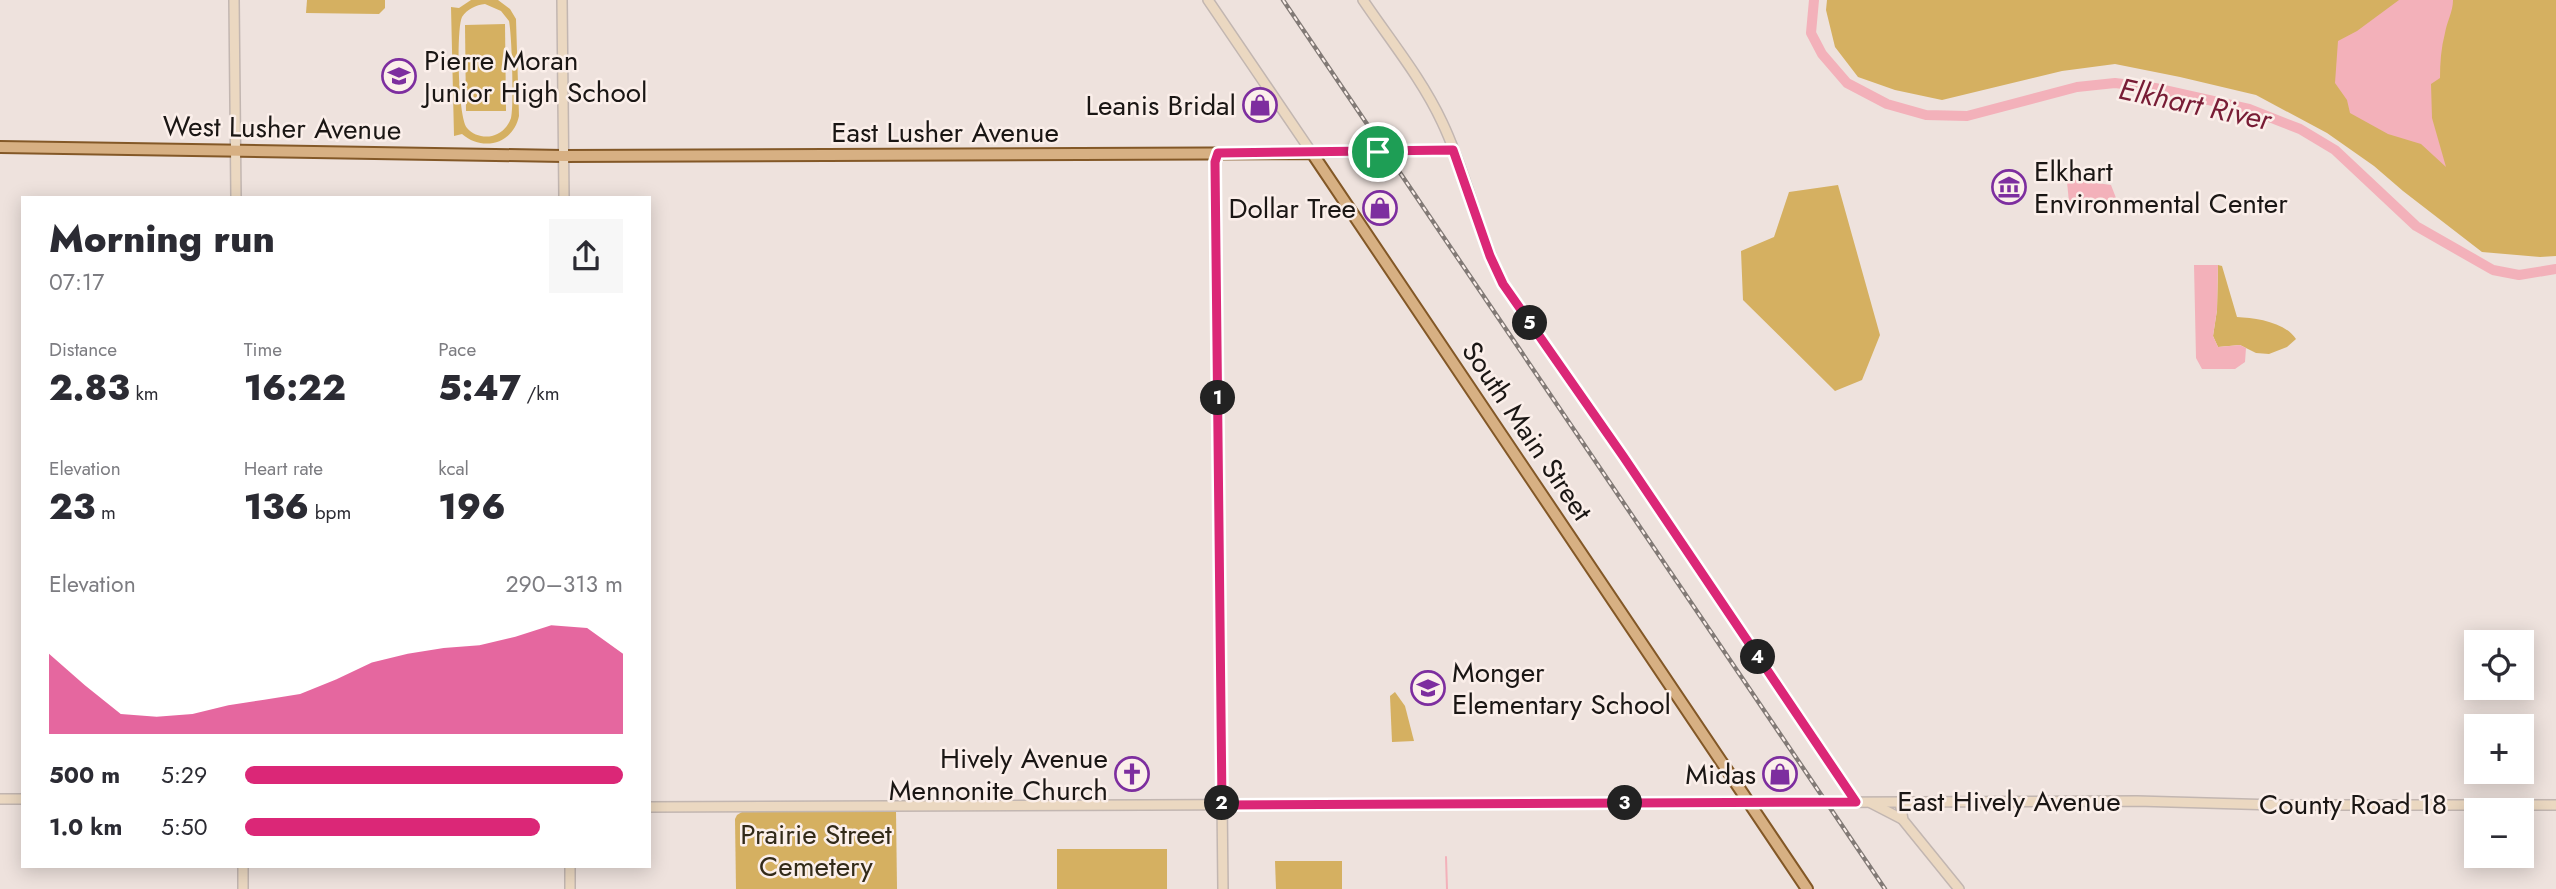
<!DOCTYPE html>
<meta charset="utf-8">
<style>
body{margin:0;font-family:Jost,sans-serif;background:#f7f7f7;color:#2b2b33;height:100vh;display:flex;flex-direction:column;font-size:26px;white-space:nowrap}
*{box-sizing:border-box;margin:0}
p{font-size:23px;color:#7c7c81}
.icon{flex:none;width:38px;height:38px;fill:none;stroke:currentColor;stroke-width:2;stroke-linecap:round;stroke-linejoin:round}
.map{position:relative;flex:1;overflow:hidden}
.side{position:absolute;left:21px;top:196px;width:630px;height:672px;display:flex;flex-direction:column;background:#fff;border-radius:0px;box-shadow:0 4px 18px #0003}
.side>*{flex:none}
.tools{position:absolute;left:2464px;top:630px;display:grid;gap:14px}
.tools a{display:grid;place-items:center;width:70px;height:70px;border-radius:0px;background:#fff;box-shadow:0 4px 18px #0003;font-size:35px}
.pin{position:absolute;display:grid;place-items:center;width:60px;height:60px;color:#fff;margin:-30px;border:4px solid #fff;border-radius:50%;box-shadow:0 2px 7px #0007}
.km{position:absolute;width:35px;height:35px;margin:-18px;border-radius:50%;background:#222;color:#fff;font-size:19px;line-height:35px;text-align:center}
.round{display:grid;place-items:center;flex:none;width:74px;height:74px;border-radius:0px;background:#f7f7f7}
.overview{display:flex;align-items:center;justify-content:space-between;height:119px;padding:0 28px}
h1{font-size:38px;font-weight:800;line-height:52px}
.stats{display:grid;grid-template-columns:repeat(3,1fr);gap:10px;height:119px;padding:7px 28px}
.stats div{display:grid;align-content:center}
.stats b{font-size:35px;font-weight:800}
.stats small{font-size:19px;font-weight:400}
.stats p{font-size:19px}
.chart{height:196px;padding:14px 28px}
.chart p{display:flex;justify-content:space-between}
.chart svg{width:100%;height:126px;margin-top:7px;fill:#db2777;opacity:.7}
ul{padding:0 28px;list-style:none;font-size:23px}
li{display:grid;grid-template-columns:112px 84px 1fr;align-items:center;height:52px}
li i{height:18px;border-radius:9px;background:#db2777}
.map>svg:first-child{display:block}
.green{fill:#d5b061;fill-rule:evenodd}
.water{fill:#f3b1ba}
.lines{fill:none;stroke-linecap:round;stroke-linejoin:round}
.stream{stroke:#f3b1ba;stroke-width:2}
.river{stroke:#f3b1ba;stroke-width:10}
.secondary-casing{stroke:#c2b6b1;stroke-width:12}
.primary-casing{stroke:#835827;stroke-width:14}
.secondary{stroke:#ebd8c1;stroke-width:9}
.primary{stroke:#d7b083;stroke-width:10}
.rail-casing{stroke:#827a76;stroke-width:4.5}
.rail{stroke:#fbefea;stroke-width:2;stroke-dasharray:5;stroke-linecap:butt}
.route-casing{stroke:#fff;stroke-width:14}
.route{stroke:#db2777;stroke-width:9}
.labels{text-anchor:middle;dominant-baseline:central;stroke-width:5;stroke-linejoin:round;paint-order:stroke}
.poi-label{font-size:28px;fill:#1a1614;stroke:#fbefea;text-anchor:end}
.street-label{font-size:28px;fill:#1a1614;stroke:#fbefea}
.park-label{font-size:28px;fill:#322a18;stroke:#fbefea}
.water-label{font-size:30px;font-style:italic;fill:#781c35;stroke:#fbefea}
</style>
<div class="map">
<svg width="2556" height="889" viewBox="0 0 2556 889">
<rect width="100%" height="100%" fill="#eee2dd"/>
<g class="green">
<path d="M307,0H385V8L379,14L306,13Z"/>
<path d="M471,0H498L510,9L516,19L519,116C513,144 483,152 462,134L454,136L451,7L459,8ZM485,4L501,11L509,21C512,36 514,106 511,118C508,127 501,134 492,136C483,138 473,135 467,128C458,119 456,29 462,17C467,9 476,5 485,4Z"/>
<path d="M1827,0H2556V256L2540,257L2482,252L2403,191L2374,166L2327,133L2256,95L2180,77L2115,64L2062,71L1942,100L1895,90L1858,77L1835,47L1826,10Z"/>
<path d="M505,24L506,111H466L465,25Z"/>
<path d="M1838,185L1880,335L1862,380L1835,391L1743,300L1741,251L1774,237L1789,192Z"/>
<path d="M2218,265L2222,266L2237,317C2256,318 2285,322 2296,339L2287,347L2269,354L2256,353L2240,345L2218,347L2213,336L2217,310Z"/>
<path d="M1395,692L1405,706L1414,741L1392,742L1390,696Z"/>
<path d="M896,811L897,889H736L735,819L737,815L742,812Z"/>
<rect x="1057" y="849" width="110" height="40"/>
<path d="M1275,861H1342V889H1276Z"/>
</g>
<g class="water">
<path d="M2399,0H2453C2453,12 2447,21 2445,33C2441,48 2440,63 2440,78L2431,84L2432,118L2446,167L2421,144L2388,134L2350,113L2347,100L2335,83L2338,41L2357,31Z"/>
<path d="M2069,179L2111,185L2116,198L2115,203L2075,208L2069,202L2067,182Z"/>
<path d="M2194,265H2218L2217,310L2213,336L2218,347L2240,345L2246,348L2245,362L2235,369H2202L2196,358Z"/>
</g>
<g class="lines">
<path class="stream" d="M1446,857L1447,889"/>
<path class="river" d="M1814,0L1811,33L1822,54L1847,83L1887,104L1926,115L1967,116L2077,87L2115,83L2155,88L2249,109L2300,129L2335,150L2416,226L2493,270L2519,275L2556,269"/>
<g class="secondary-casing">
<g id="secondary">
<path d="M234,0L236,198"/>
<path d="M562,0L564,198"/>
<path d="M1208,0L1312,153L1453,150"/>
<path d="M1363,0C1390,40 1422,79 1442,122C1467,174 1478,232 1503,284L1623,456L1856,802"/>
<path d="M1218,153L1215,162L1223,889"/>
<path d="M0,799H23"/>
<path d="M1900,802L1903,820L1959,889"/>
<path d="M1871,803L1902,819"/>
<path d="M649,807L2137,801L2276,805H2556"/>
<path d="M243,866V889"/>
<path d="M570,866V889"/>
</g>
</g>
<g class="primary-casing">
<path id="primary" d="M0,147L563,156L1312,153L1807,889"/>
</g>
<use href="#secondary" class="secondary"/>
<use href="#primary" class="primary"/>
<g class="rail-casing">
<path id="rail" d="M1283,0L1885,889"/>
</g>
<use href="#rail" class="rail"/>
</g>
<g class="lines">
<g class="route-casing">
<path id="route" d="M1453,150L1490,256L1503,284L1623,456L1856,802L1222,805L1215,162L1218,153Z"/>
</g>
<use href="#route" class="route"/>
</g>
<defs>
<g id="school-ring" transform="scale(1.75)"><circle r="9.5" fill="#fbefea" stroke="#7d2e9f" stroke-width="1.5"/><path d="M0-5L7-2L0 1L-7-2ZM-4 1L0 2.5L4 1V4Q0 6-4 4Z" fill="#7d2e9f"/></g>
<g id="shop-ring" transform="scale(1.75)"><circle r="9.5" fill="#fbefea" stroke="#7d2e9f" stroke-width="1.5"/><path d="M-5-2.5h2.3a2.7 3.5 0 0 1 5.4 0H5L5.5 6h-11ZM-1.5-2.5h3a1.5 2.3 0 0 0-3 0Z" fill="#7d2e9f"/></g>
<g id="museum-ring" transform="scale(1.75)"><circle r="9.5" fill="#fbefea" stroke="#7d2e9f" stroke-width="1.5"/><path d="M0-6L6-3V-2H-6V-3ZM-5-1h2V3h-2ZM-1-1h2V3h-2ZM3-1h2V3H3ZM-6 4H6V6H-6Z" fill="#7d2e9f"/></g>
<g id="church-ring" transform="scale(1.75)"><circle r="9.5" fill="#fbefea" stroke="#7d2e9f" stroke-width="1.5"/><path d="M-1.2-6h2.4v3.5h3.3v2.4h-3.3V6h-2.4V-.1h-3.3v-2.4h3.3Z" fill="#7d2e9f"/></g>
</defs>
<g fill-rule="evenodd">
<use href="#school-ring" x="399" y="76"/>
<use href="#shop-ring" x="1260" y="105"/>
<use href="#museum-ring" x="2009" y="187"/>
<use href="#shop-ring" x="1380" y="208"/>
<use href="#school-ring" x="1428" y="688"/>
<use href="#church-ring" x="1132" y="774"/>
<use href="#shop-ring" x="1780" y="774"/>
</g>
<g class="labels">
<g class="poi-label">
<text x="424" y="60" text-anchor="start">Pierre Moran<tspan x="424" dy="32">Junior High School</tspan></text>
<text x="1236" y="105">Leanis Bridal</text>
<text x="2034" y="171" text-anchor="start">Elkhart<tspan x="2034" dy="32">Environmental Center</tspan></text>
<text x="1356" y="208">Dollar Tree</text>
<text x="1452" y="672" text-anchor="start">Monger<tspan x="1452" dy="32">Elementary School</tspan></text>
<text x="1108" y="758">Hively Avenue<tspan x="1108" dy="32">Mennonite Church</tspan></text>
<text x="1756" y="774">Midas</text>
</g>
<g class="street-label">
<text transform="translate(282 128) rotate(1)">West Lusher Avenue</text>
<text x="945" y="132">East Lusher Avenue</text>
<text transform="translate(1527 431) rotate(56)">South Main Street</text>
<text x="2009" y="801">East Hively Avenue</text>
<text x="2353" y="804">County Road 18</text>
</g>
<g class="park-label">
<text x="816" y="834">Prairie Street<tspan x="816" dy="32">Cemetery</tspan></text>
</g>
<g class="water-label">
<text transform="translate(2195 104) rotate(12)">Elkhart River</text>
</g>
</g>
</svg>
<div class="tools">
<a><svg class="icon" aria-label="locate" viewBox="0 0 24 24"><circle cx="12" cy="12" r="6"/><path d="M12 2v4M12 18v4M2 12h4M18 12h4"/></svg></a>
<a>+</a>
<a>−</a>
</div>
<div class="pin" style="left:1378px;top:152px;background:#1e9e55"><svg class="icon" aria-label="arrive" viewBox="0 0 24 24"><path d="M6 21V4h12l-3 4 3 4H6"/></svg></div>
<b class="km" style="left:1218px;top:398px">1</b>
<b class="km" style="left:1222px;top:803px">2</b>
<b class="km" style="left:1625px;top:803px">3</b>
<b class="km" style="left:1758px;top:657px">4</b>
<b class="km" style="left:1530px;top:323px">5</b>
<section class="side">
<div class="overview"><div><h1>Morning run</h1><p>07:17</p></div><a class="round"><svg class="icon" aria-label="share" viewBox="0 0 24 24"><path d="M12 15V3M7 8l5-5 5 5M5 13v7h14v-7"/></svg></a></div>
<div class="stats">
<div><p>Distance</p><b>2.83<small> km</small></b></div>
<div><p>Time</p><b>16:22</b></div>
<div><p>Pace</p><b>5:47<small> /km</small></b></div>
</div>
<div class="stats">
<div><p>Elevation</p><b>23<small> m</small></b></div>
<div><p>Heart rate</p><b>136<small> bpm</small></b></div>
<div><p>kcal</p><b>196</b></div>
</div>
<div class="chart"><p><span>Elevation</span>290–313 m</p>
<svg viewBox="0 0 160 44" preserveAspectRatio="none"><path d="M0 44V16L10 27L20 37L30 38L40 37L50 34L60 32L70 30L80 25L90 19L100 16L110 14L120 13L130 10L140 6L150 7L160 16V44z"/></svg>
</div>
<ul>
<li><b>500 m</b>5:29<i style="width:100%"></i></li>
<li><b>1.0 km</b>5:50<i style="width:78%"></i></li>
</ul>
</section>
</div>
